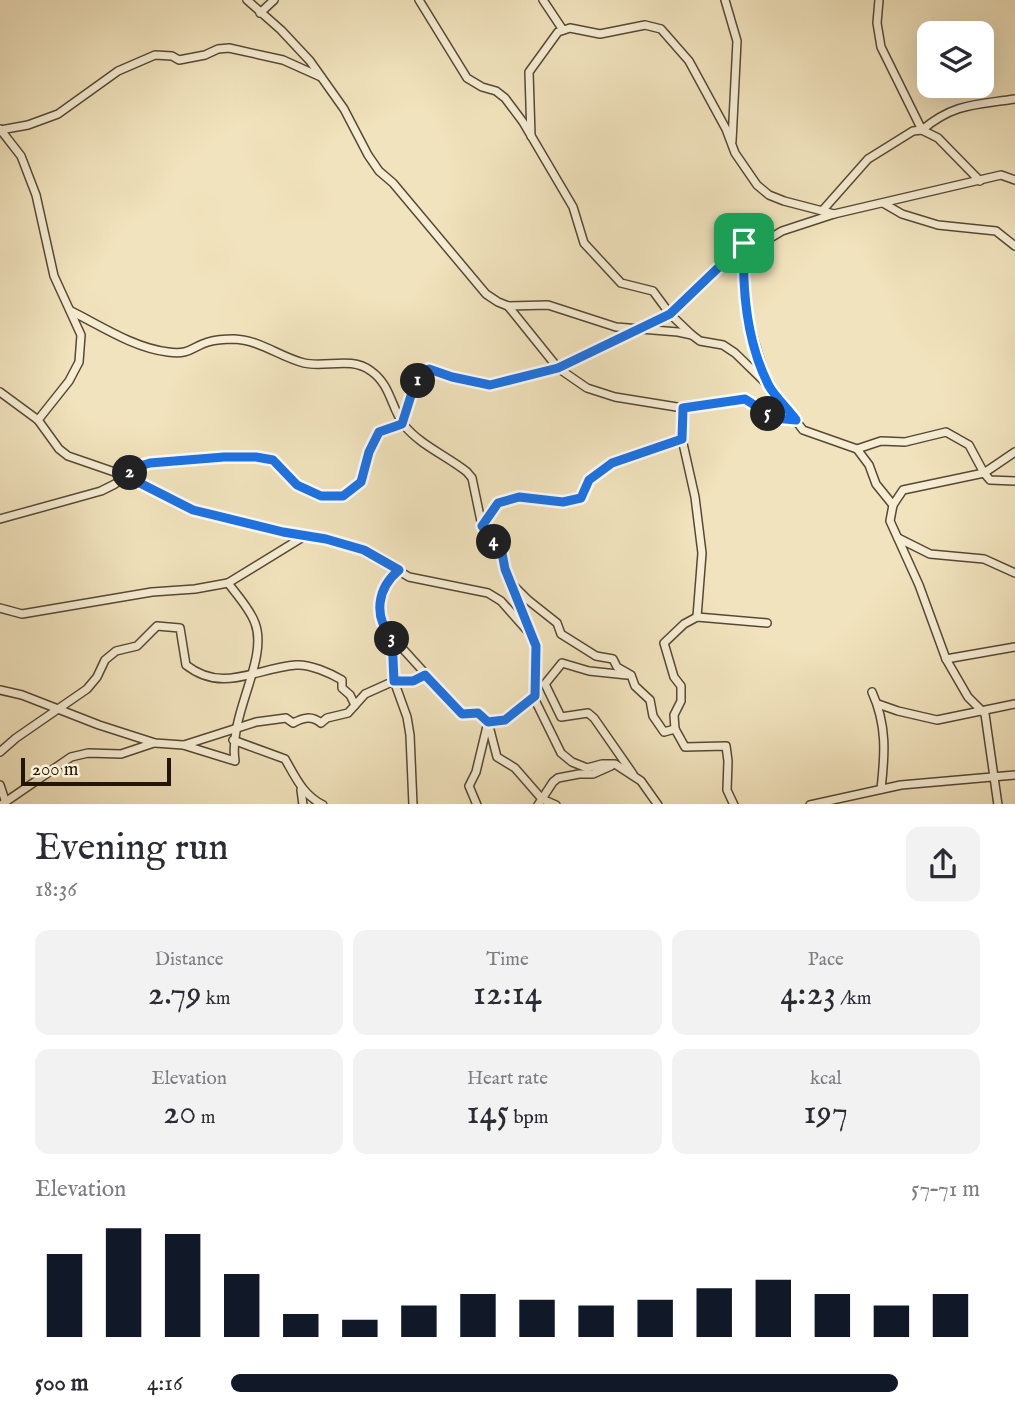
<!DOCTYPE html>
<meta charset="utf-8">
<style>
body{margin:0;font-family:"IM FELL English",serif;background:#f2f2f3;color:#2b2b33;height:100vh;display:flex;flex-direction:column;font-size:26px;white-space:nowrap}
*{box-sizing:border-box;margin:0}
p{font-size:23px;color:#7c7c81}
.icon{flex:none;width:38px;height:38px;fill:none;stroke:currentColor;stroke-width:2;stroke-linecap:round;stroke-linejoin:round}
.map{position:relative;height:804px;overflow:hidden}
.drawer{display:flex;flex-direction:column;background:#fff;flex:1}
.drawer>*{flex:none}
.controls{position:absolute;left:917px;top:21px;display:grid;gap:14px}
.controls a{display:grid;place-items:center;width:77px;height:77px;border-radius:14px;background:#fff;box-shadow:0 7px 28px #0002;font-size:35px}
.scale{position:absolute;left:21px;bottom:18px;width:150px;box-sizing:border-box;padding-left:7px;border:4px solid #231606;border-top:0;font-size:19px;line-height:24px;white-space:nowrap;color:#231606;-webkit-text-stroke:5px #f6edd4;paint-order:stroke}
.pin{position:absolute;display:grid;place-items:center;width:60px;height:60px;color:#fff;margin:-30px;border-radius:14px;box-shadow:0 4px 10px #0006}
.km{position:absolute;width:35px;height:35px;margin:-18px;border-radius:50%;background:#222;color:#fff;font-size:19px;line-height:35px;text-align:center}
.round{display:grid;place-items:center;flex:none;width:74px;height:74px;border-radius:14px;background:#f2f2f3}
.summary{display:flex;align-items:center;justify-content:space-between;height:119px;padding:0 35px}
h1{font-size:38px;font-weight:600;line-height:52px}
.metrics{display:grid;grid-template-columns:repeat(3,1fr);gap:10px;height:119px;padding:7px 35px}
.metrics div{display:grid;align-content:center;border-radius:14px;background:#f2f2f3;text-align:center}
.metrics b{font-size:35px;font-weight:600}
.metrics small{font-size:19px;font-weight:400}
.metrics p{font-size:19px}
.chart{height:196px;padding:14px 35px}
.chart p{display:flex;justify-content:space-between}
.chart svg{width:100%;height:126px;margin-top:7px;stroke:#111827;stroke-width:6}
ul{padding:0 35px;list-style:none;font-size:23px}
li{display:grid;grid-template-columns:112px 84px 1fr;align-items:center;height:52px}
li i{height:18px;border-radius:9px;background:#111827}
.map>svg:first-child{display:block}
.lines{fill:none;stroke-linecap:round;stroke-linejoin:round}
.minor-casing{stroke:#564934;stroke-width:10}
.minor{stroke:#f6edd4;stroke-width:7}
.route-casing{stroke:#fff;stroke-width:14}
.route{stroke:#1a73e8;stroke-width:9}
</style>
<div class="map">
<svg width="1015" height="805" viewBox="0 0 1015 805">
<rect width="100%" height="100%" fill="#f1e3bd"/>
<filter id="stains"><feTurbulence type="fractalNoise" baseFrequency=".00286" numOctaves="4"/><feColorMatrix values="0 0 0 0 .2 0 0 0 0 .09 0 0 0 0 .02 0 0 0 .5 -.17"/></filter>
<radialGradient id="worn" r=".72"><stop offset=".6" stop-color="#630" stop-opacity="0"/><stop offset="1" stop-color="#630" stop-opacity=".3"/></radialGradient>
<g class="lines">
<g class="minor-casing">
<g id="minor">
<path d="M247,0L281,30L310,61L344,109L368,155L379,171L393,183L486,294L498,302L508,306L548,305L616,327L678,332L692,335L700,341L723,345L735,353L770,387L803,430L857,449L869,465L876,484L893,505"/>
<path d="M419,0L467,78L482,87L496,91L505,98L523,122L573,207L584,243L621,283L653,291L670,314L692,335"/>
<path d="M543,0L563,30"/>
<path d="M725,0L737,41L732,141"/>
<path d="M879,0L877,23L881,47L922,130C954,103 976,105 1015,99"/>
<path d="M260,13L274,0"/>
<path d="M0,129L21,156L36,195L54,276L81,335L79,362L69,381L38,420"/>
<path d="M0,130L28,125L58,114L118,71L155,55L172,56L179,60L205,55L218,49L229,48L283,60L321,77"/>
<path d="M531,136L529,72L558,32L570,28L600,34L645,25L661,29L689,61L726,129L735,153L757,185L769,195L784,201L834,214"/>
<path d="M883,203L902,214L938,225L996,231L1015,246"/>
<path d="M822,211L868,159L913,131L922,130L938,138L980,181"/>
<path d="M508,306L558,368L587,388L615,397L683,408L745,399L774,418L796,420"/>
<path d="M71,311C101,326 134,348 168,352C191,355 191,347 208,342C215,340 227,339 234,339C260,340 280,357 304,363C326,368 351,356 371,371C391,385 391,408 404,425C420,445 447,456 467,472L472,478L482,526L502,553L505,569L530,631"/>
<path d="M768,383C750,333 741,298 745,243L767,240L782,231L834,214L1001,175L1015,180"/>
<path d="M0,392L38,420L59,449L68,456L126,476L193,510L283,532L326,539L364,550L409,577L488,593L501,601L532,636L536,646L535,700L561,753L572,762L587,768L602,764H615L641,781L658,805"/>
<path d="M403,423L414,386L429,369L452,377L490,385L558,368L670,314L744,243"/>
<path d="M682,439L695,497L702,553L697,617"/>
<path d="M857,449L881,441L905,442L946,432L969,445L984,473L990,480L1015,481"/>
<path d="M0,519L101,491L115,484L140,466L150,463L224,457H256L273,460L297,486L321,496H343L361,482L369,452L379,431L402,424"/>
<path d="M482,526L498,503L518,497L563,502L581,498L589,480L612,463L682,439L683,408"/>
<path d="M898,538L930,554L984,559L1015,573"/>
<path d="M399,570C380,586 377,605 383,627L462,714L478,713L488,722L497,757L515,768L542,799L556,805"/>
<path d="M515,587L528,600L557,623L561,634L596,656L613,659L617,667L631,675L635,686L650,700L653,716L664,732L675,729L685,747L726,746L728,761L727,790L734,805"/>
<path d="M0,608L22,614L152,592L195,589L228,583L303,537"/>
<path d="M392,637L394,681L407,717L410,735L413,805"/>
<path d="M946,659L1015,647"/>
<path d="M627,675L589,671L562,663L545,684L561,717L588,713L594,718L633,774"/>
<path d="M0,690L22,695L99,725L155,743L183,745L235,761C228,715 269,660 255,623C250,609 237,595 228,583"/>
<path d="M872,692C887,725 885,754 881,789"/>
<path d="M878,704L898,711L937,720L1015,704"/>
<path d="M675,729L674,715L681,701V686L674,677L664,643L684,624L697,617L767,623"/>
<path d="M233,740L285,759C296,778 303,795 323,805"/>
<path d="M184,745L256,722L286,718L293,723C303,718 311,715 321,723L327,718L348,713L365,694L394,681H413L425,675"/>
<path d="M0,752L16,738L87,689L97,677L105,660L116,651L137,646L157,626L180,628L186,665C223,694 256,668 296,665C310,664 330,673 342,680V688L350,695L355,705"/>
<path d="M0,785L5,800"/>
<path d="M301,790L303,805"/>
<path d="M1,805L71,757L88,753L121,754L154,743"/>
<path d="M477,805L469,786L476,772L488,722L505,720L535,696"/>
<path d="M538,805L553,782L558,778L579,774H593L611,766"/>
<path d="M810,805L901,785L1015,775"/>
<path d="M998,805L985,714L968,697L946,659L919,585L890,521L893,505L903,490L984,473L1015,452"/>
</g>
</g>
<use href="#minor" class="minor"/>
</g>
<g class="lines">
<g class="route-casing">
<path id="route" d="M744,243C742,291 747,343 769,386C776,398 788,409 796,420L774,418L745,399L683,408L682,439L612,463L589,480L581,498L563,502L519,497L498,503L482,526L502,553L505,569L536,646L535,696L505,720L488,722L478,713L462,714L425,675L413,681H394L392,637C373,617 377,588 399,570L364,550L326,539L283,532L193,510L126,476L140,466L150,463L224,457H256L273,460L297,485L321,496H343L361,482L369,452L379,432L402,424L414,386L429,369L452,377L490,385L558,368L670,314Z"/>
</g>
<use href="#route" class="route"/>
</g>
<rect width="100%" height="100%" filter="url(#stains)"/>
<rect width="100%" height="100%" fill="url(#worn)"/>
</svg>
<div class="controls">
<a><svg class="icon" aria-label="layers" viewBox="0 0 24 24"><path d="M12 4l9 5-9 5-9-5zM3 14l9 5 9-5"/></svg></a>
</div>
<div class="scale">200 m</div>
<div class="pin" style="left:744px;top:243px;background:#1e9e55"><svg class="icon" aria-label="arrive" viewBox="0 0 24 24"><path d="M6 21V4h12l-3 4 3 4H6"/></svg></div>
<b class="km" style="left:418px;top:381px">1</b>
<b class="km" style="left:130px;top:473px">2</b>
<b class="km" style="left:392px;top:639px">3</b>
<b class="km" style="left:494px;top:542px">4</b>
<b class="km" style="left:768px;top:414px">5</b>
</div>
<section class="drawer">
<div class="summary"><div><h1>Evening run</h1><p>18:36</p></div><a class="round"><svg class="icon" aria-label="share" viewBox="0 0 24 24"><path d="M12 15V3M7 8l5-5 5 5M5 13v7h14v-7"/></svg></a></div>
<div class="metrics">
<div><p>Distance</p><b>2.79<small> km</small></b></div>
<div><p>Time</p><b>12:14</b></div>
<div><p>Pace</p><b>4:23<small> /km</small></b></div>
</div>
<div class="metrics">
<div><p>Elevation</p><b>20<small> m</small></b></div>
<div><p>Heart rate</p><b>145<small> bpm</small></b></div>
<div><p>kcal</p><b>197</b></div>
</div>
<div class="chart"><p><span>Elevation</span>57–71 m</p>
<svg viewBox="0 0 160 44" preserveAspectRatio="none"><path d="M5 44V15M15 44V6M25 44V8M35 44V22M45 44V36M55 44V38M65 44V33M75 44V29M85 44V31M95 44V33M105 44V31M115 44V27M125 44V24M135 44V29M145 44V33M155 44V29"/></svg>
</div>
<ul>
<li><b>500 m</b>4:16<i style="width:89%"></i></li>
</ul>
</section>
